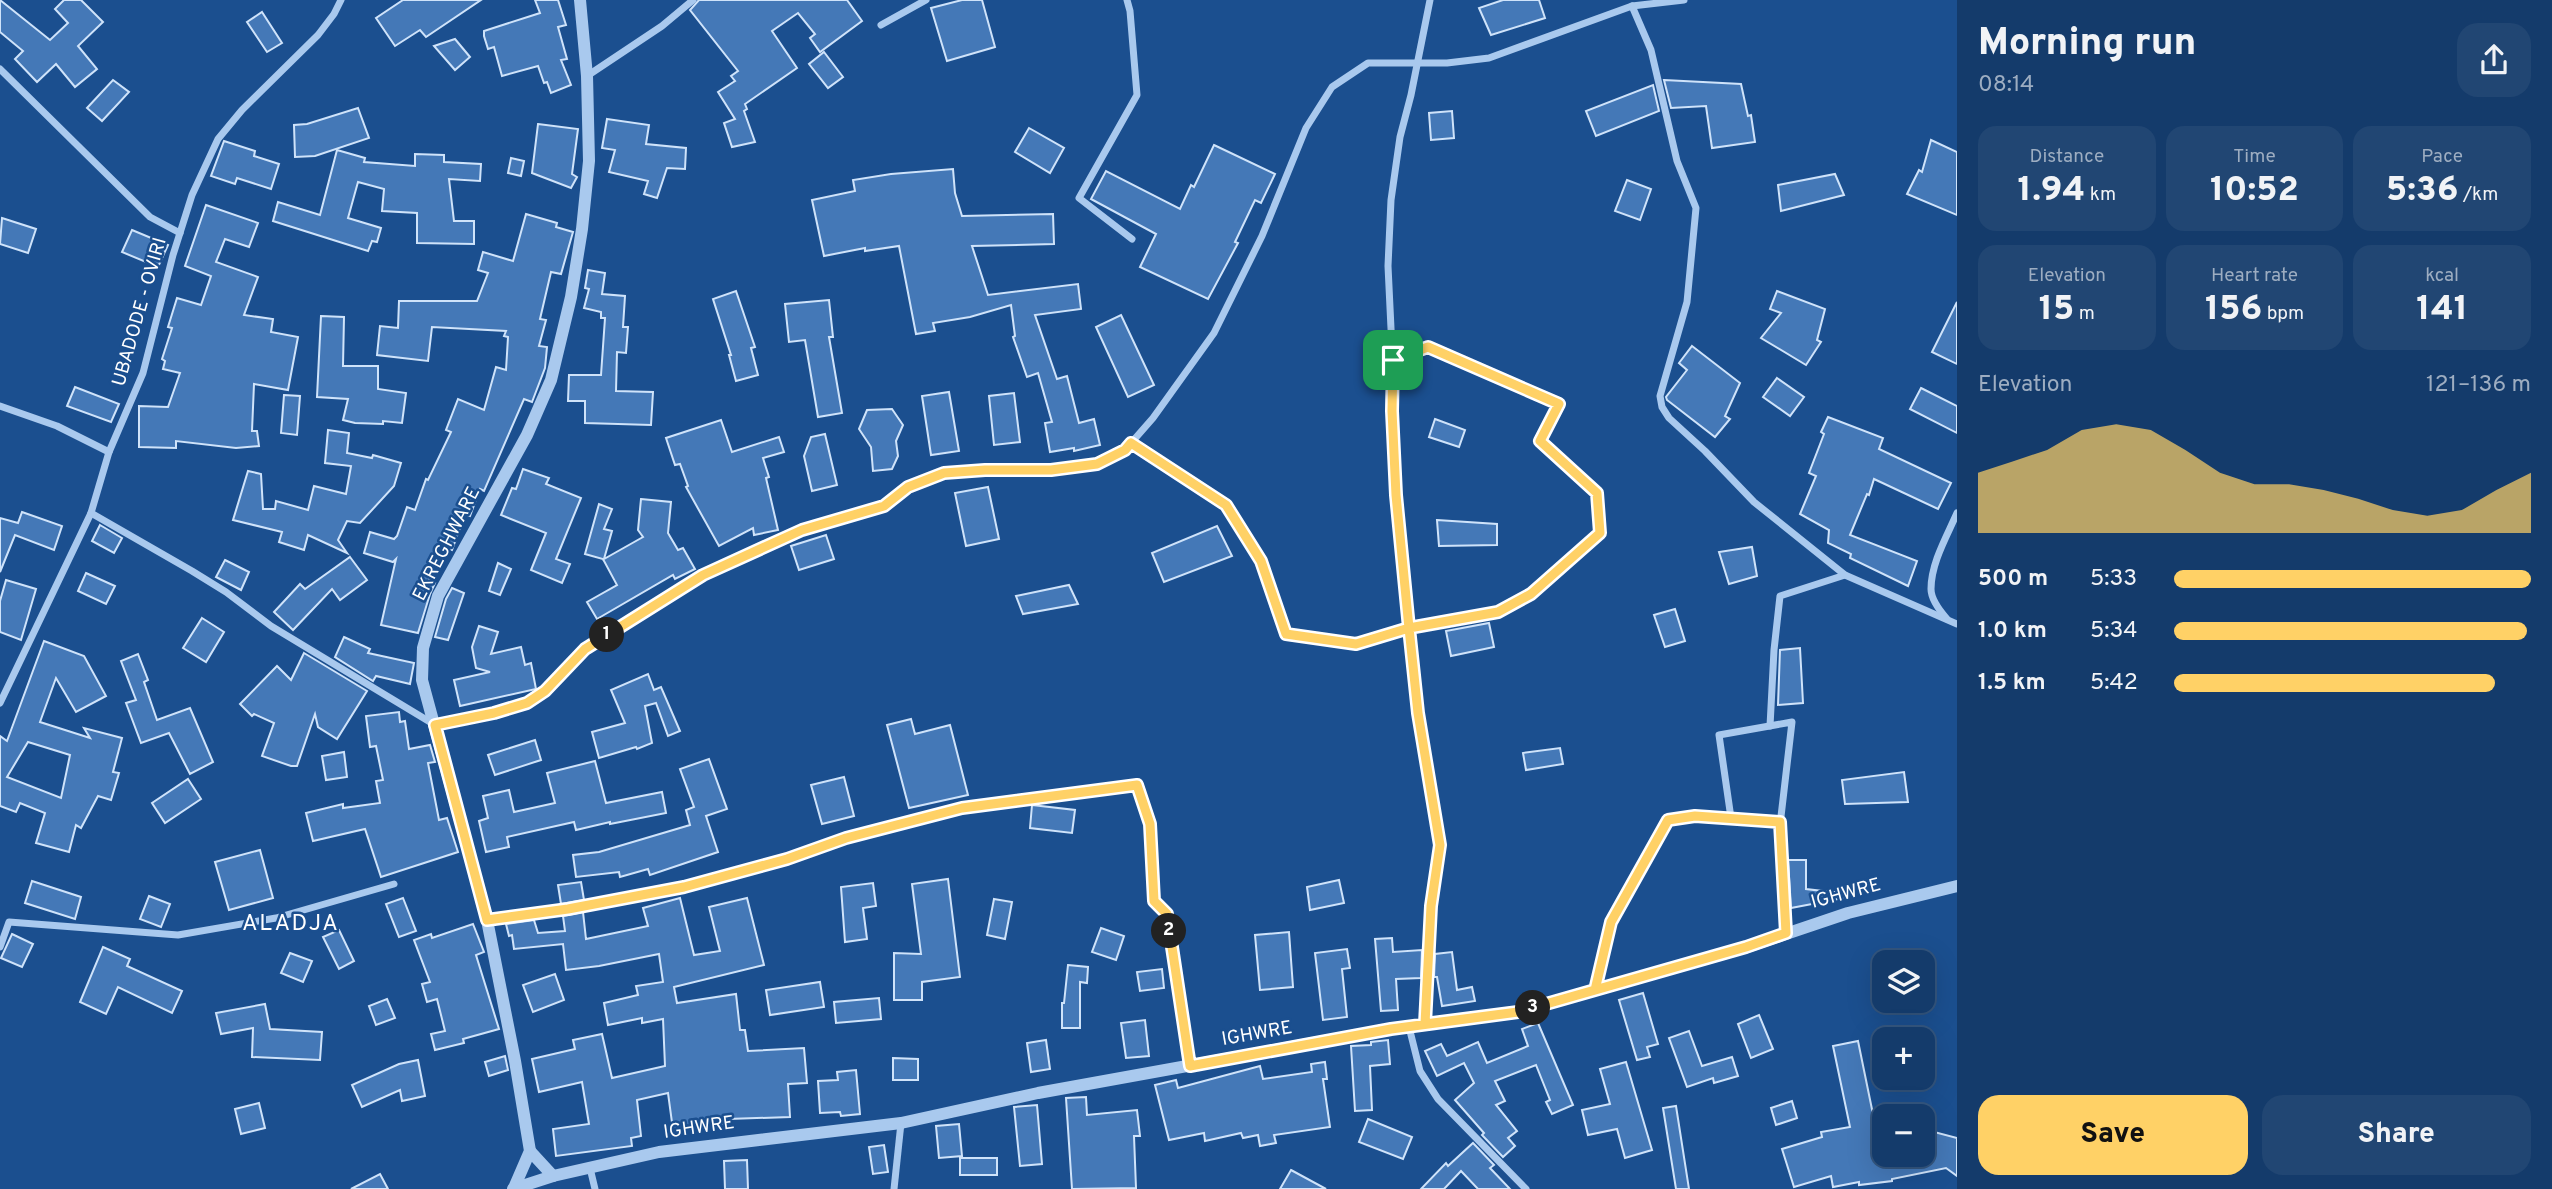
<!DOCTYPE html>
<meta charset="utf-8">
<style>
body{margin:0;font-family:Overpass,sans-serif;background:#214673;color:#f1f3f6;height:100vh;display:flex;flex-direction:column;font-size:26px;white-space:nowrap}
*{box-sizing:border-box;margin:0}
p{font-size:23px;color:#9dadc1}
.icon{flex:none;width:38px;height:38px;fill:none;stroke:currentColor;stroke-width:2;stroke-linecap:round;stroke-linejoin:round}
.map{position:relative;flex:1;overflow:hidden}
.panel{display:flex;flex-direction:column;background:#143b6b;width:595px}
.panel>*{flex:none}
.controls{position:absolute;left:1872px;top:950px;display:grid;gap:14px}
.controls a{display:grid;place-items:center;width:63px;height:63px;border-radius:14px;background:#143b6b;box-shadow:0 7px 28px #0002,0 0 0 2px #33557e;font-size:35px}
.pin{position:absolute;display:grid;place-items:center;width:60px;height:60px;color:#fff;margin:-30px;border-radius:14px;box-shadow:0 4px 10px #0006}
.km{position:absolute;width:35px;height:35px;margin:-18px;border-radius:50%;background:#222;color:#fff;font-size:19px;line-height:35px;text-align:center}
.round{display:grid;place-items:center;flex:none;width:74px;height:74px;border-radius:21px;background:#214673}
.summary{display:flex;align-items:center;justify-content:space-between;height:119px;padding:0 21px}
h1{font-size:38px;font-weight:800;line-height:52px}
.stats{display:grid;grid-template-columns:repeat(3,1fr);gap:10px;height:119px;padding:7px 21px}
.stats div{display:grid;align-content:center;border-radius:18px;background:#214673;text-align:center}
.stats b{font-size:35px;font-weight:800}
.stats small{font-size:19px;font-weight:400}
.stats p{font-size:19px}
.chart{height:196px;padding:14px 21px}
.chart p{display:flex;justify-content:space-between}
.chart svg{width:100%;height:126px;margin-top:7px;fill:#ffd166;opacity:.7}
.button{display:flex;gap:14px;margin-top:auto;padding:14px 21px}
.button a{flex:1;height:80px;border-radius:21px;background:#ffd166;color:#111;font-size:28px;font-weight:800;line-height:80px;text-align:center}
.button a+a{background:#214673;color:#f1f3f6}
ul{padding:0 21px;list-style:none;font-size:23px}
li{display:grid;grid-template-columns:112px 84px 1fr;align-items:center;height:52px}
li i{height:18px;border-radius:9px;background:#ffd166}
main{display:flex;flex:1;min-height:0}
.map>svg:first-child{display:block}
.building{fill:#4478b7;stroke:#cfe3fa;stroke-width:2;fill-rule:evenodd}
.lines{fill:none;stroke-linecap:round;stroke-linejoin:round}
.minor{stroke:#a9c9ee;stroke-width:7}
.tertiary{stroke:#a9c9ee;stroke-width:12}
.route-casing{stroke:#fff;stroke-width:14}
.route{stroke:#ffd166;stroke-width:9}
.labels{text-anchor:middle;dominant-baseline:central;stroke-width:5;stroke-linejoin:round;paint-order:stroke}
.street-label{font-size:19px;fill:#fff;stroke:#1b4f8f}
.quarter-label{font-size:23px;letter-spacing:2px;fill:#fff;stroke:#1b4f8f}
</style>
<main>
<div class="map">
<svg width="1957" height="1189" viewBox="0 0 1957 1189">
<rect width="100%" height="100%" fill="#1b4f8f"/>
<g class="building">
<path d="M0,0L50,40L68,23L55,9L64,0H81L103,22L78,46L97,69L75,87L56,64L37,82L15,59L23,51L0,32Z"/>
<path d="M403,0H481L426,37L420,30L395,46L376,18Z"/>
<path d="M535,0H558L566,25L558,27L567,59L561,60L571,85L551,93L547,82L544,83L538,66L502,76L494,47L488,49L484,36V31L540,13Z"/>
<path d="M699,0H847L862,21L820,52L810,38L815,34L798,13L772,31L797,68L745,104L747,109L744,111L755,142L732,147L724,123L735,119L718,92L735,81L731,76L738,71L690,10Z"/>
<path d="M962,0H982L995,47L947,61L931,8Z"/>
<path d="M1503,0H1539L1545,18L1491,35L1479,8Z"/>
<path d="M262,12L282,43L267,52L247,22Z"/>
<path d="M455,39L470,57L455,70L434,46Z"/>
<path d="M824,52L843,77L828,88L809,64Z"/>
<path d="M113,80L129,92L102,121L87,108Z"/>
<path d="M1664,80L1741,84L1748,116L1751,115L1755,142L1712,148L1706,106L1671,108Z"/>
<path d="M1653,85L1659,111L1596,136L1586,111Z"/>
<path d="M358,108L369,138L315,156L295,157L294,125L307,124Z"/>
<path d="M1452,111L1454,138L1431,140L1429,113Z"/>
<path d="M607,119L649,125L646,144L686,148L685,169L667,168L657,198L644,194L648,181L609,172L615,150L602,148Z"/>
<path d="M538,124L578,129L572,174L577,177L571,188L532,173Z"/>
<path d="M1029,128L1064,148L1050,173L1015,152Z"/>
<path d="M1931,140L1957,152V215L1907,194L1919,170L1922,172Z"/>
<path d="M224,141L255,151L254,156L279,164L271,189L237,178L235,184L211,176Z"/>
<path d="M1214,145L1275,174L1261,203L1255,200L1235,242L1238,243L1208,299L1140,267L1156,234L1091,199L1106,171L1180,209L1191,185L1194,187Z"/>
<path d="M337,150L365,158L364,162L415,166V154L444,155V162L481,164L480,181L449,179L454,221H474V244L417,243V213L382,211L384,189L358,182L348,218L381,228L377,242L372,241L368,251L273,221L278,202L320,215Z"/>
<path d="M511,158L524,161L521,176L508,173Z"/>
<path d="M953,169L955,193L962,216L1053,214L1054,244L972,246L988,295L1078,284L1081,309L1035,315L1057,379L1067,376L1079,423L1094,419L1100,445L1074,451V448L1050,452L1045,423L1052,422L1038,373L1027,377L1013,337L1015,336L1011,305L970,317L933,323L935,331L916,334L899,246L865,251V248L824,256L812,200L855,191L853,180L891,174Z"/>
<path d="M1835,174L1844,195L1781,211L1778,185Z"/>
<path d="M1627,180L1651,189L1640,220L1615,211Z"/>
<path d="M206,205L258,223L249,247L225,239L216,262L258,277L244,315L273,319L271,332L298,337L288,390L254,384L252,431H257L259,446L236,448L176,441V448L139,447V406L168,407L180,373L163,369L165,361L162,359L172,328L168,327L177,298L201,305L211,276L185,266Z"/>
<path d="M526,214L557,223L556,227L573,232L561,274L551,272L540,319L546,320L539,346L547,347L545,368L532,402L524,399L484,491L480,489L470,516L465,514L452,550L437,545L429,580L435,583L430,594L418,633L381,625L396,559L393,562L364,553L370,532L394,539L397,536L407,507L415,510L426,479L428,480L451,432L446,430L458,399L484,410L496,367L506,370L508,337L504,336L506,331L432,327L428,361L377,355L380,326L398,328L399,301H477L488,273L478,270L483,252L513,261Z"/>
<path d="M2,218L36,229L28,253L0,244Z"/>
<path d="M132,230L168,245L158,267L122,252Z"/>
<path d="M588,270L605,273L602,294L625,296L623,327H628L626,353L617,352L616,391L653,392L651,425L585,423V401H568L569,375H601L605,318H601V312L584,308L589,289L585,288Z"/>
<path d="M736,291L755,347L751,348L758,375L736,381L729,355H731L713,299Z"/>
<path d="M1777,291L1825,309L1817,340L1821,342L1806,365L1761,338L1781,313L1770,309Z"/>
<path d="M829,300L833,337H829L842,413L818,417L805,340L789,342L785,304Z"/>
<path d="M1957,302V364L1932,352Z"/>
<path d="M1121,315L1154,385L1128,397L1096,327Z"/>
<path d="M321,316L344,317L343,366H378V389L406,393L402,423L383,421V424L355,423L343,420L348,399L317,397Z"/>
<path d="M1692,346L1740,383L1725,416L1730,419L1715,437L1667,400L1666,397L1687,370L1679,363Z"/>
<path d="M1777,378L1804,397L1790,416L1763,397Z"/>
<path d="M75,387L119,404L111,422L67,406Z"/>
<path d="M1921,388L1957,406V433L1910,409Z"/>
<path d="M949,392L959,451L931,455L922,396Z"/>
<path d="M1014,393L1020,442L994,445L989,396Z"/>
<path d="M284,395L300,396L297,435L281,433Z"/>
<path d="M892,409L903,425L896,441L898,456L892,469L873,471L871,447L859,429L867,410Z"/>
<path d="M1828,417L1883,438L1879,449L1951,483L1938,509L1874,479L1869,495L1867,494L1850,535L1917,561L1908,586L1850,558L1851,554L1828,543L1829,530L1800,514L1816,476L1809,473L1824,434L1821,432Z"/>
<path d="M1435,419L1465,430L1459,447L1429,437Z"/>
<path d="M721,420L732,452L779,437L784,452L763,458L769,477L766,478L778,530L754,535L753,528L719,546L686,487L688,486L680,464L675,465L666,438Z"/>
<path d="M328,430L349,433L347,453L372,458L373,455L401,463L394,486L360,523L347,521L338,540L347,553L308,535L304,550L279,542L282,532L233,520L248,471L261,474L263,509H275L276,501L308,510L314,486L346,494L351,466L325,463Z"/>
<path d="M825,434L837,485L812,491L804,456L811,437Z"/>
<path d="M523,469L549,478L546,484L581,498L556,559L570,564L562,583L531,570L546,533L501,515L512,488L516,489Z"/>
<path d="M988,487L999,539L966,546L955,493Z"/>
<path d="M641,499L671,502L668,533L678,550L683,548L695,569L675,579L673,575L597,619L587,602L617,585L603,559L585,554L599,504L612,509L604,529L612,531L604,559L643,537L638,530Z"/>
<path d="M22,512L62,526L54,550L15,535L0,572V518L18,523Z"/>
<path d="M1437,520L1497,524V545L1439,546Z"/>
<path d="M100,525L122,538L114,553L92,541Z"/>
<path d="M1217,526L1232,556L1164,582L1152,553Z"/>
<path d="M826,535L834,559L799,570L791,546Z"/>
<path d="M1752,547L1757,576L1729,584L1719,552Z"/>
<path d="M350,557L367,580L340,600L332,589L293,630L274,612L300,584L305,589Z"/>
<path d="M225,560L249,572L241,590L216,577Z"/>
<path d="M498,563L511,569L500,595L489,591Z"/>
<path d="M86,573L115,586L106,604L78,591Z"/>
<path d="M6,580L36,589L21,640L0,632V601Z"/>
<path d="M1069,585L1078,604L1023,614L1016,596Z"/>
<path d="M452,588L464,593L448,640L435,637L446,599Z"/>
<path d="M1675,609L1685,641L1665,647L1654,615Z"/>
<path d="M202,618L224,632L206,662L183,648Z"/>
<path d="M1489,623L1494,647L1451,656L1446,631Z"/>
<path d="M479,626L498,632L491,654L521,647L525,665L531,663L536,689L460,706L454,680L490,672L476,668L472,647Z"/>
<path d="M344,637L370,649L368,653L414,663L410,684L376,676L373,681L335,657Z"/>
<path d="M44,641L84,656L106,696L76,712L56,678L40,722L90,738L84,728L122,738L113,772L119,773L111,800L98,796L81,828L76,825L69,852L36,843L45,813L20,803L16,812L0,806V736L7,741ZM28,742L70,755L61,798L7,777Z"/>
<path d="M1800,648L1803,703L1778,705L1780,650Z"/>
<path d="M304,653L367,691L337,739L318,727L315,714L297,766H291L262,756L274,723L254,714L252,716L240,704L277,666L291,680Z"/>
<path d="M138,654L148,680L144,682L157,720L190,708L213,762L190,774L169,733L141,743L126,703L136,700L121,661Z"/>
<path d="M648,674L654,690L661,687L680,731L668,736L656,703L645,706L652,743L637,749L636,747L599,758L592,732L625,723L611,690Z"/>
<path d="M399,712L400,722L405,721L409,749L430,745L435,762L428,763L439,820L447,818L458,852L381,877L365,829L313,841L306,813L343,804V808L380,803L376,781L383,780L376,746L370,747L366,716Z"/>
<path d="M911,719L915,734L950,725L968,795L909,808L887,725Z"/>
<path d="M535,740L541,760L495,775L488,755Z"/>
<path d="M1560,748L1563,764L1526,770L1523,753Z"/>
<path d="M344,752L347,777L326,780L322,756Z"/>
<path d="M709,759L727,809L706,816L718,852L650,875L648,869L620,877L619,872L576,877L573,855L599,852L690,825L686,810L694,807L680,769Z"/>
<path d="M595,761L606,803L662,792L666,813L610,824V822L576,830L574,822L507,837L509,847L486,852L479,821L488,818L483,796L509,790L514,812L555,803L547,773Z"/>
<path d="M1904,772L1908,802L1845,804L1842,780Z"/>
<path d="M844,777L854,816L822,824L811,785Z"/>
<path d="M188,779L201,799L165,823L152,803Z"/>
<path d="M1032,805L1075,810L1072,833L1030,828Z"/>
<path d="M260,850L273,898L229,910L215,862Z"/>
<path d="M1788,860H1806V889L1849,894V897L1791,908Z"/>
<path d="M948,879L960,977L922,982V1000H894V953L921,954L912,884Z"/>
<path d="M1339,880L1344,903L1310,910L1307,887Z"/>
<path d="M32,881L81,897L75,919L25,903Z"/>
<path d="M581,882L584,900L561,904L558,885Z"/>
<path d="M873,883L876,906L863,908L867,939L845,942L841,887Z"/>
<path d="M149,896L170,904L161,927L140,919Z"/>
<path d="M403,898L416,931L399,937L386,904Z"/>
<path d="M680,898L694,955L720,951L709,907L747,898L764,965L674,987L677,1003L736,994L740,1030H745L748,1051L804,1048L807,1083L788,1084L790,1117L728,1119V1123L673,1130L668,1093L637,1100L641,1136L631,1138L632,1146L556,1156L553,1129L589,1124L582,1082L539,1092L532,1059L575,1049L573,1040L602,1034L612,1078L665,1066L663,1019L642,1023V1018L608,1025L604,1003L638,995L636,986L663,982L659,954L599,966L566,970L563,944L514,949L512,935L509,936L506,924L534,920L538,933L565,931L563,916L583,912L586,939L648,926L643,908Z"/>
<path d="M994,899L1012,902L1005,939L987,935Z"/>
<path d="M473,924L484,952L476,955L499,1029L463,1039L464,1043L435,1050L431,1034L445,1031L437,999L427,1002L422,984L430,982L414,940L431,934L432,938Z"/>
<path d="M1101,928L1124,936L1116,960L1092,952Z"/>
<path d="M339,930L354,961L339,969L323,937Z"/>
<path d="M1289,932L1293,987L1260,990L1255,935Z"/>
<path d="M12,934L33,944L22,967L1,958Z"/>
<path d="M1392,938L1393,952L1422,950L1421,978L1396,979L1398,1010L1381,1011L1375,939Z"/>
<path d="M103,947L130,959L127,966L182,991L172,1013L118,987L106,1014L80,1002Z"/>
<path d="M1347,949L1350,968L1342,969L1347,1017L1323,1020L1315,953Z"/>
<path d="M1452,952L1457,990L1472,987L1475,1001L1442,1006L1437,977H1434L1435,954Z"/>
<path d="M290,953L312,961L303,982L281,973Z"/>
<path d="M1068,965L1088,967L1087,983L1080,982V1028H1062V1003H1064Z"/>
<path d="M1162,969L1164,988L1140,991L1137,972Z"/>
<path d="M555,974L564,1000L533,1012L523,985Z"/>
<path d="M820,982L824,1007L770,1015L766,990Z"/>
<path d="M1643,993L1658,1044L1647,1047L1650,1057L1637,1060L1619,1000Z"/>
<path d="M879,998L881,1019L836,1023L834,1002Z"/>
<path d="M387,999L395,1018L376,1025L369,1006Z"/>
<path d="M265,1004L270,1029L322,1032L320,1060L252,1057L253,1028L221,1034L216,1013Z"/>
<path d="M1759,1015L1773,1049L1751,1058L1738,1024Z"/>
<path d="M1145,1020L1149,1056L1126,1058L1121,1023Z"/>
<path d="M1538,1023L1573,1105L1552,1114L1546,1102L1550,1100L1536,1065L1495,1081L1505,1101L1496,1105L1517,1131L1508,1138L1515,1146L1503,1157L1482,1135L1484,1133L1455,1100L1474,1083L1464,1063L1437,1076L1425,1051L1441,1044L1447,1056L1478,1042L1487,1063L1528,1046L1522,1029Z"/>
<path d="M1689,1031L1702,1066L1732,1057L1738,1076L1714,1083L1713,1078L1687,1087L1669,1038Z"/>
<path d="M1046,1040L1050,1069L1031,1072L1027,1043Z"/>
<path d="M1388,1040L1390,1064L1370,1066L1372,1110L1355,1111L1351,1046L1371,1045V1042Z"/>
<path d="M1858,1041L1875,1124L1885,1122V1155H1923V1129L1957,1138V1176L1946,1168L1892,1179V1181L1859,1185V1182L1833,1187L1831,1176L1794,1187L1782,1149L1822,1137L1821,1132L1850,1127L1833,1046Z"/>
<path d="M505,1056L508,1070L489,1076L485,1062Z"/>
<path d="M893,1058L918,1059V1080H893Z"/>
<path d="M418,1060L425,1096L402,1101L400,1090L362,1107L352,1085L399,1064Z"/>
<path d="M1325,1062L1327,1079H1323L1330,1127L1274,1135L1276,1143L1260,1146L1258,1135L1243,1138L1241,1133L1205,1141L1204,1133L1169,1140L1155,1085L1176,1080L1178,1088L1260,1066L1263,1079L1312,1072L1311,1064Z"/>
<path d="M1626,1062L1652,1150L1625,1158L1617,1129L1588,1135L1582,1110L1610,1104L1600,1069Z"/>
<path d="M856,1070L860,1114L841,1116L840,1112L820,1113L818,1081L838,1080L837,1072Z"/>
<path d="M1086,1097L1087,1115L1137,1110L1140,1136H1134L1136,1188L1072,1189L1066,1098Z"/>
<path d="M1792,1101L1797,1118L1776,1125L1771,1108Z"/>
<path d="M259,1103L265,1128L241,1134L235,1109Z"/>
<path d="M1037,1105L1042,1164L1020,1166L1014,1107Z"/>
<path d="M1676,1106L1689,1189H1676L1663,1108Z"/>
<path d="M1368,1119L1412,1137L1403,1159L1359,1142Z"/>
<path d="M959,1124L962,1156L939,1158L936,1126Z"/>
<path d="M1473,1143L1494,1165L1490,1168L1510,1189H1478L1461,1171L1444,1189H1421L1446,1163L1448,1166Z"/>
<path d="M884,1145L888,1172L873,1174L869,1147Z"/>
<rect x="960" y="1158" width="37" height="17"/>
<path d="M747,1160L748,1189H725L724,1161Z"/>
<path d="M1291,1170L1326,1189H1280Z"/>
<path d="M380,1174L388,1189H351Z"/>
</g>
<g class="lines">
<g class="minor">
<path d="M1127,0L1130,11L1137,95L1079,198L1132,239"/>
<path d="M1632,6L1651,50L1677,161L1696,208L1687,302L1660,396L1662,407L1669,418L1705,451L1754,502L1845,575L1957,624"/>
<path d="M881,25L926,0"/>
<path d="M0,69L150,217L180,233"/>
<path d="M587,76L662,26L693,0"/>
<path d="M0,406L57,426L109,452"/>
<path d="M1131,443L1226,505L1261,561L1286,634L1356,644L1409,627L1498,612L1531,594L1600,533L1597,493L1540,441L1559,404L1428,347L1393,360"/>
<path d="M91,513L192,571L226,592L271,626L435,725L528,703L545,691L585,649L703,575L802,530L884,506L908,487L944,473L985,470H1051L1097,464L1125,450L1153,418L1214,333L1262,236L1306,128L1332,87L1368,63H1447L1489,58L1632,6L1684,0"/>
<path d="M1947,619C1940,611 1931,600 1931,589C1931,563 1947,536 1957,513"/>
<path d="M0,703L91,513L109,452L143,373L173,255L192,195L218,139L242,110L318,35L334,14L341,0"/>
<path d="M1770,726L1774,650L1780,596L1845,575"/>
<path d="M1731,818L1780,822"/>
<path d="M487,920L568,909L684,887L787,859L846,838L962,808L1137,785L1150,824L1154,901L1167,914L1190,1066"/>
<path d="M0,947L9,922L178,935L276,918L394,884"/>
<path d="M1595,990L1611,922L1668,820L1695,816L1731,818L1719,735L1792,722L1780,825L1786,933"/>
<path d="M1425,1024L1431,906L1440,845L1418,713L1400,542L1392,411L1393,370L1388,266L1391,200L1400,137L1411,95L1430,0"/>
<path d="M1409,1027L1420,1071L1438,1099L1526,1189"/>
<path d="M590,1168L595,1189"/>
<path d="M894,1189L901,1123"/>
</g>
<g class="tertiary">
<path d="M530,1151L553,1176"/>
<path d="M514,1188L530,1151L515,1061L487,920L422,680L423,648L438,596L527,435L551,380L571,297L582,229L589,161L587,76L580,0"/>
<path d="M513,1189L553,1176L659,1152L901,1123L1038,1093L1391,1029L1518,1012L1747,947L1848,913L1957,886"/>
</g>
</g>
<g class="lines">
<g class="route-casing">
<path id="route" d="M1393,360L1392,411L1396,495L1409,628L1356,644L1286,634L1261,561L1226,505L1131,443L1125,450L1097,464L1051,470H985L944,473L908,487L884,506L802,530L703,575L585,649L545,691L527,703L494,713L435,725L487,920L568,909L684,887L787,859L846,838L962,808L1137,785L1150,824L1154,901L1167,914L1190,1066L1391,1029L1518,1012L1595,990L1611,922L1668,820L1695,816L1780,822L1786,933L1746,947L1518,1012L1425,1024L1431,906L1440,845L1418,713L1409,628L1498,612L1531,594L1600,533L1597,493L1540,441L1559,404L1428,347L1393,360"/>
</g>
<use href="#route" class="route"/>
</g>
<g class="labels">
<g class="street-label">
<text transform="translate(140 312) rotate(-74)">UBADODE - OVIRI</text>
<text transform="translate(447 544) rotate(-63)">EKREGHWARE</text>
<text transform="translate(1846 894) rotate(-15)">IGHWRE</text>
<text transform="translate(1257 1034) rotate(-10)">IGHWRE</text>
<text transform="translate(699 1128) rotate(-8)">IGHWRE</text>
</g>
<g class="quarter-label">
<text x="291" y="924">ALADJA</text>
</g>
</g>
</svg>
<div class="controls">
<a><svg class="icon" aria-label="layers" viewBox="0 0 24 24"><path d="M12 4l9 5-9 5-9-5zM3 14l9 5 9-5"/></svg></a>
<a>+</a>
<a>−</a>
</div>
<div class="pin" style="left:1393px;top:360px;background:#1e9e55"><svg class="icon" aria-label="arrive" viewBox="0 0 24 24"><path d="M6 21V4h12l-3 4 3 4H6"/></svg></div>
<b class="km" style="left:607px;top:635px">1</b>
<b class="km" style="left:1169px;top:931px">2</b>
<b class="km" style="left:1533px;top:1008px">3</b>
</div>
<section class="panel">
<div class="summary"><div><h1>Morning run</h1><p>08:14</p></div><a class="round"><svg class="icon" aria-label="share" viewBox="0 0 24 24"><path d="M12 15V3M7 8l5-5 5 5M5 13v7h14v-7"/></svg></a></div>
<div class="stats">
<div><p>Distance</p><b>1.94<small> km</small></b></div>
<div><p>Time</p><b>10:52</b></div>
<div><p>Pace</p><b>5:36<small> /km</small></b></div>
</div>
<div class="stats">
<div><p>Elevation</p><b>15<small> m</small></b></div>
<div><p>Heart rate</p><b>156<small> bpm</small></b></div>
<div><p>kcal</p><b>141</b></div>
</div>
<div class="chart"><p><span>Elevation</span>121–136 m</p>
<svg viewBox="0 0 160 44" preserveAspectRatio="none"><path d="M0 44V23L10 19L20 15L30 8L40 6L50 8L60 15L70 23L80 27L90 27L100 29L110 32L120 36L130 38L140 36L150 29L160 23V44z"/></svg>
</div>
<ul>
<li><b>500 m</b>5:33<i style="width:100%"></i></li>
<li><b>1.0 km</b>5:34<i style="width:99%"></i></li>
<li><b>1.5 km</b>5:42<i style="width:90%"></i></li>
</ul>
<div class="button"><a>Save</a><a>Share</a></div>
</section>
</main>
